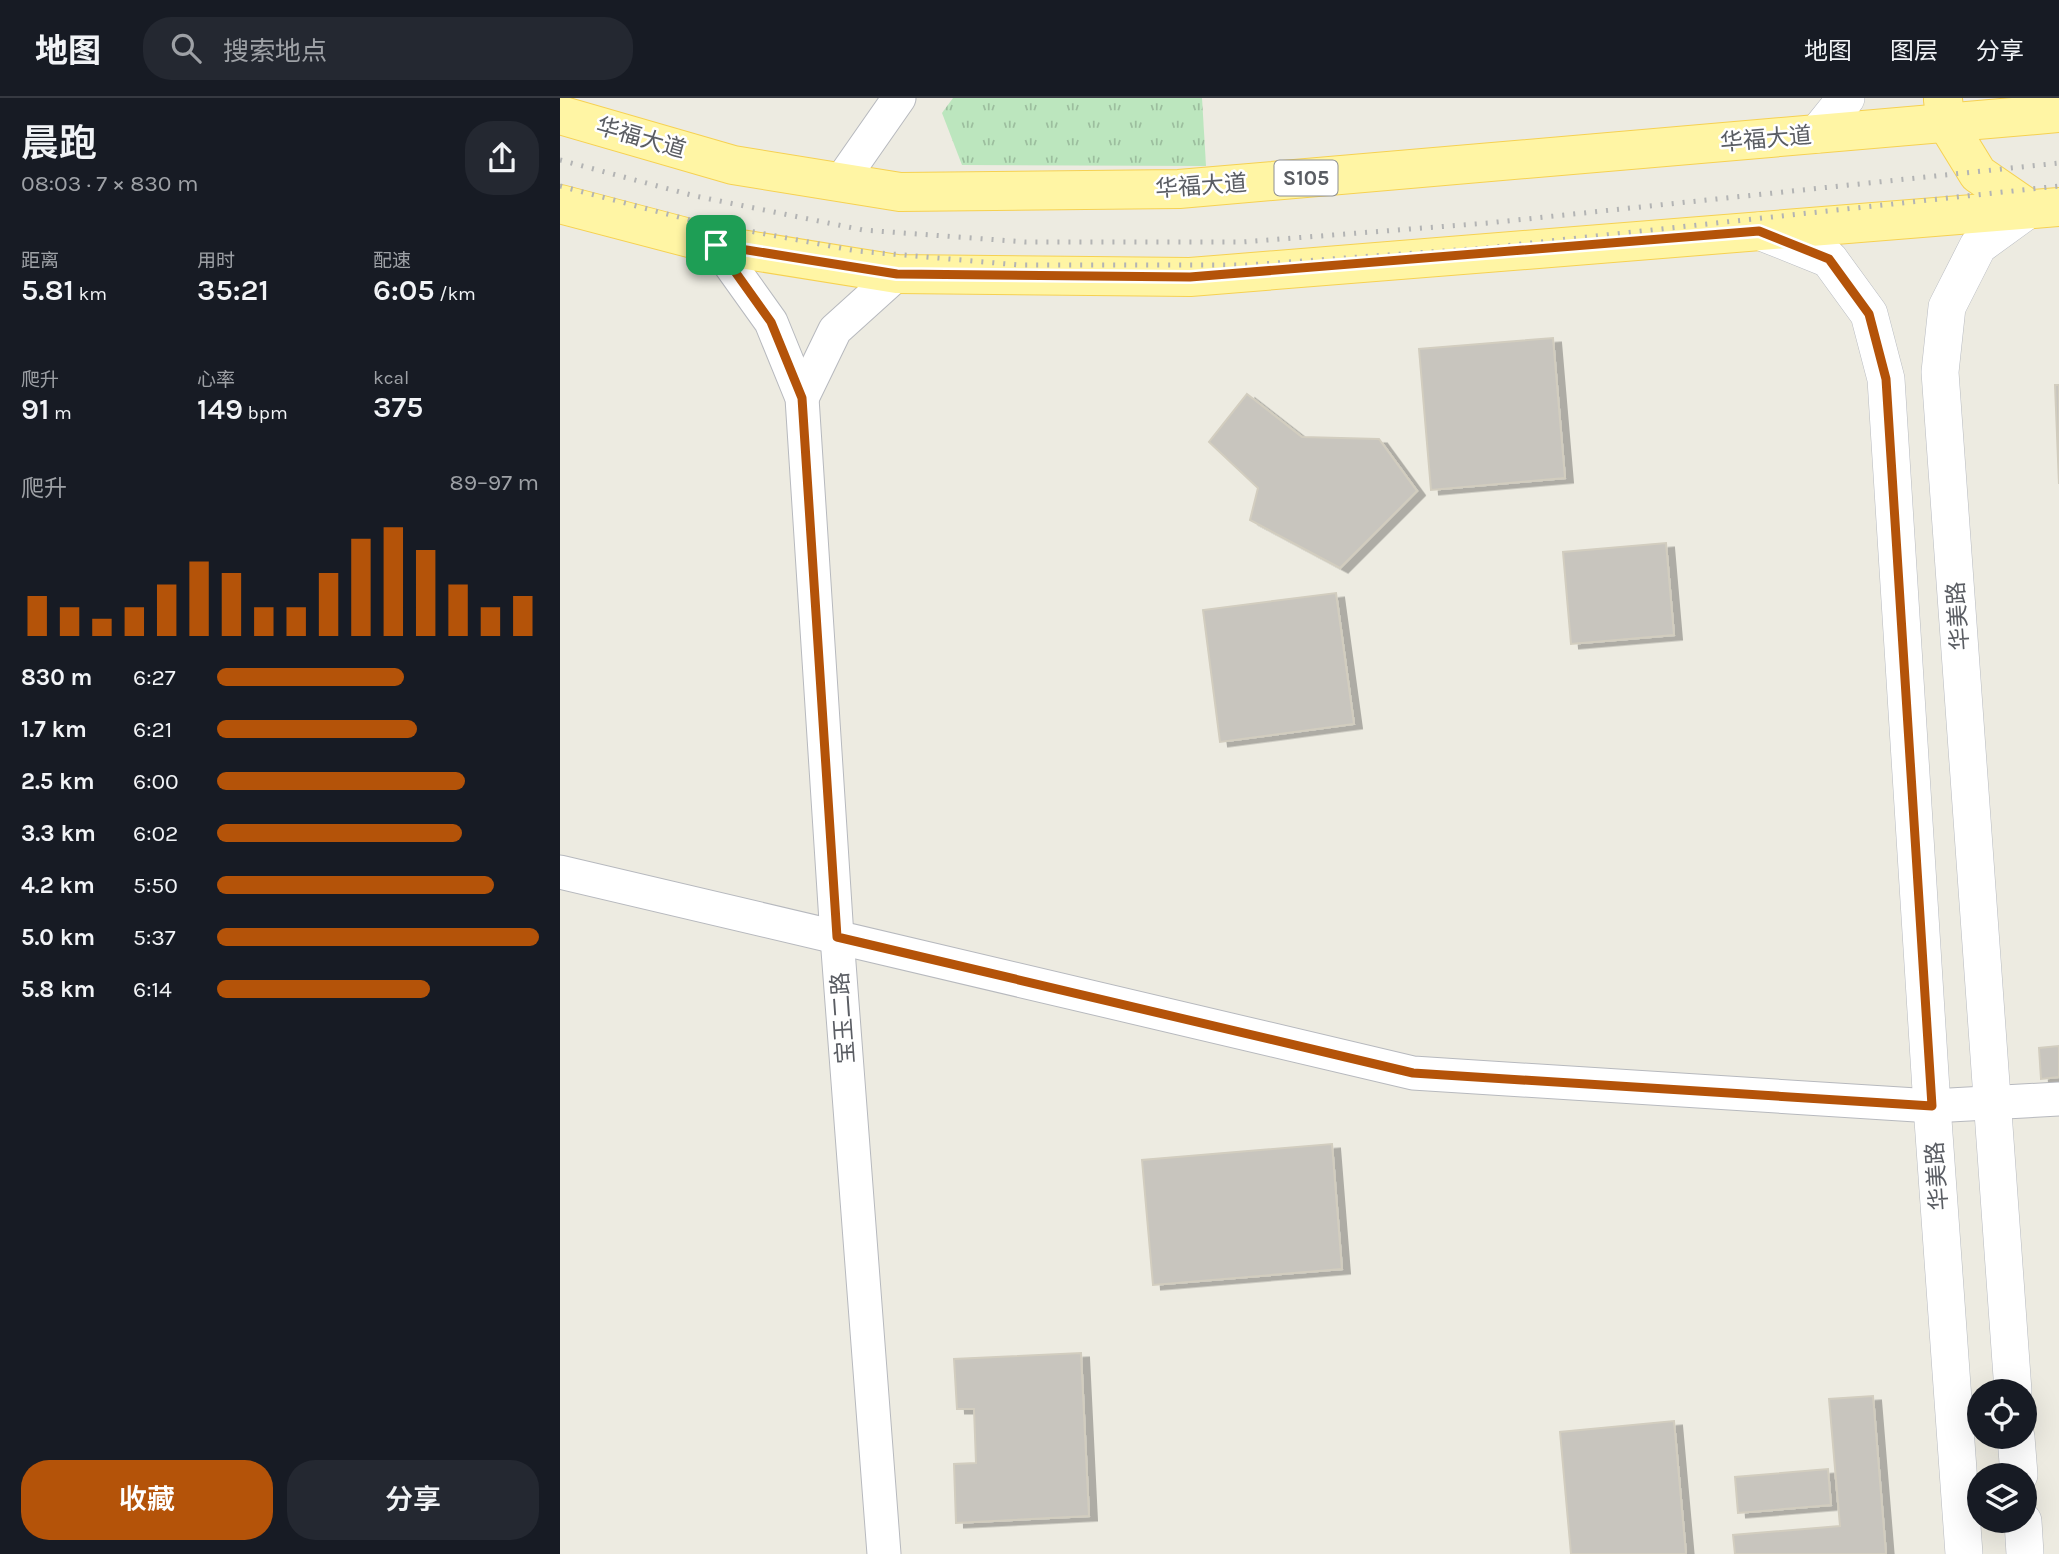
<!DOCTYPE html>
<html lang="zh">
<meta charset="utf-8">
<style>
body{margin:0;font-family:Karla,"Noto Sans SC",sans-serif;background:#242831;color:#f1f3f6;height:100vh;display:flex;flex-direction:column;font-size:26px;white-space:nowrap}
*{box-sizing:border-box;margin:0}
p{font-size:23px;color:#9ea1a6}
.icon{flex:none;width:38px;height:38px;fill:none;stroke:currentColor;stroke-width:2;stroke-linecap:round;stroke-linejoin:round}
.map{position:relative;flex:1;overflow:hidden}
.drawer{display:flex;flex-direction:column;background:#171b24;width:560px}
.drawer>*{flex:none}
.buttons{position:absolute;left:1407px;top:1281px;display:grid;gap:14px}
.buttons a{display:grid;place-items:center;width:70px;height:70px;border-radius:50%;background:#171b24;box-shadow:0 7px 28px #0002;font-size:35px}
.pin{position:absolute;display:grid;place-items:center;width:60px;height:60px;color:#fff;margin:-30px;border-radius:14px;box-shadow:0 4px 10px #0006}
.round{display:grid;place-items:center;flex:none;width:74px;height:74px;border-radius:28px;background:#242831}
.overview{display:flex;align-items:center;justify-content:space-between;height:119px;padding:0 21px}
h1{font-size:38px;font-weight:600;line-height:52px}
.figures{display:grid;grid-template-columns:repeat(3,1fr);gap:10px;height:119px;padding:7px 21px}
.figures div{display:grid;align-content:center}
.figures b{font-size:30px;font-weight:600}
.figures small{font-size:19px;font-weight:400}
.figures p{font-size:19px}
.chart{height:196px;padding:14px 21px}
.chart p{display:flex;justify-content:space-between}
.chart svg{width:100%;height:126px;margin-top:7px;stroke:#b45309;stroke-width:6}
.button{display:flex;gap:14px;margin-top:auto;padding:14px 21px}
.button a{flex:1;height:80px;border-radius:28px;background:#b45309;color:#fff;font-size:28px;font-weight:600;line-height:80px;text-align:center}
.button a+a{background:#242831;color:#f1f3f6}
ul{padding:0 21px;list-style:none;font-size:23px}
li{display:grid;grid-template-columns:112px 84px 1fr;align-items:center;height:52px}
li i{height:18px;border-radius:9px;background:#b45309}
header{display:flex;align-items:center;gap:42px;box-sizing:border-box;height:98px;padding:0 35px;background:#171b24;border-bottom:2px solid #363941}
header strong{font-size:33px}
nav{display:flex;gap:38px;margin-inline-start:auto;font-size:24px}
.search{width:490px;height:63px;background:#242831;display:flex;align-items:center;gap:18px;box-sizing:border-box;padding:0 24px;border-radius:28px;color:#9ea1a6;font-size:26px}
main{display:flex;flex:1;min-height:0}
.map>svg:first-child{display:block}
.park{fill:url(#park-tufts)}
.building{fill:#c8c5be;stroke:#d2cdbf;stroke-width:2;filter:url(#shadow)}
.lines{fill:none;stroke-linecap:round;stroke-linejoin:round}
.tertiary-casing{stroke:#b7b9be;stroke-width:35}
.secondary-casing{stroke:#b7bac0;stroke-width:38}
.primary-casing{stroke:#f6d152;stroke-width:40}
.tertiary{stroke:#fff;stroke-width:33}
.secondary{stroke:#fff;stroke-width:37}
.primary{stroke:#fff5a4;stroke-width:38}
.rail{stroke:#b3b4b4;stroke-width:5;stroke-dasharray:2 9;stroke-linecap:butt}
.route-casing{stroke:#fff;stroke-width:14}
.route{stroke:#b45309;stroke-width:9}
.labels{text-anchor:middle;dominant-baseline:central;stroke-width:5;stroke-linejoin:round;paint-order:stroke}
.shield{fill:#fff;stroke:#8c8e92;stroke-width:2}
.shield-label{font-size:21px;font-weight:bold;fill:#5a5d63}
.street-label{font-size:23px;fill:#5a5d63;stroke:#fff}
</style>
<header>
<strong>地图</strong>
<div class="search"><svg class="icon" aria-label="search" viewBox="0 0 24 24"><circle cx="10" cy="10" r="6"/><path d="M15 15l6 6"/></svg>搜索地点</div>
<nav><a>地图</a><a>图层</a><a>分享</a></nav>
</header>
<main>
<section class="drawer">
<div class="overview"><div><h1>晨跑</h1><p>08:03 · 7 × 830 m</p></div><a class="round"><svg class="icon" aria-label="share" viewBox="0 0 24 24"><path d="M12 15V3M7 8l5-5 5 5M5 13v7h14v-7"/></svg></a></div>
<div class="figures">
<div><p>距离</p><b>5.81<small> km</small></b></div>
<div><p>用时</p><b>35:21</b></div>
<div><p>配速</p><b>6:05<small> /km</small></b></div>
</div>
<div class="figures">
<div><p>爬升</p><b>91<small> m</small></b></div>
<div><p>心率</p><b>149<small> bpm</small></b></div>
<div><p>kcal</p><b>375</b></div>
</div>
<div class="chart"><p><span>爬升</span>89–97 m</p>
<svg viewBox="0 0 160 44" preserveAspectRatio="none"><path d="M5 44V30M15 44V34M25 44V38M35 44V34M45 44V26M55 44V18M65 44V22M75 44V34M85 44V34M95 44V22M105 44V10M115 44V6M125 44V14M135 44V26M145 44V34M155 44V30"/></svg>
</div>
<ul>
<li><b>830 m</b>6:27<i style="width:58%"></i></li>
<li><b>1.7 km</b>6:21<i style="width:62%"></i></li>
<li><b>2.5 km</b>6:00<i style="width:77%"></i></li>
<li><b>3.3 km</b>6:02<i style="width:76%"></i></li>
<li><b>4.2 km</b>5:50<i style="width:86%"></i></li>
<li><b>5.0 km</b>5:37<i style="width:100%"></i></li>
<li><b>5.8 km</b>6:14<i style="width:66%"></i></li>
</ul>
<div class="button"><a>收藏</a><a>分享</a></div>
</section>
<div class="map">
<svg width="1499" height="1456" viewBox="0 0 1499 1456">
<defs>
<pattern id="park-tufts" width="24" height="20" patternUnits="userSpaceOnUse" patternTransform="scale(1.75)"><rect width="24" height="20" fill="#bce6be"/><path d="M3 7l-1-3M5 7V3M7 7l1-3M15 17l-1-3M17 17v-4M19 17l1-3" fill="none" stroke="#9cbe9e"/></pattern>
<filter id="shadow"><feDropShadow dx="8" dy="4.5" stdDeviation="0" flood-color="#0004"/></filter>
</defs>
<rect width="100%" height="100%" fill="#edebe1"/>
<path class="park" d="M393,0H642L646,68L402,67L382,15Z"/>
<g class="building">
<path d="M993,240L1005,380L871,392L859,251Z"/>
<path d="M1495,287H1499V386Z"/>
<path d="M687,296L742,339L819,341L857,393L780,470L690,422L698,390L649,344Z"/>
<path d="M1106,445L1114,537L1011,546L1003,454Z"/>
<path d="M776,495L794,626L660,644L643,512Z"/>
<path d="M1499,948V979L1481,981L1479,950Z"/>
<path d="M772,1046L782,1171L593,1187L582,1062Z"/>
<path d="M521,1255L529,1418L396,1425L394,1366L416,1365L414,1311H397L394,1261Z"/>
<path d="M1313,1298L1326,1456H1175L1173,1437L1280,1428L1269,1301Z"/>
<path d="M1114,1323L1126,1456H1011L1000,1334Z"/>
<path d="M1268,1371L1271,1407L1178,1415L1175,1379Z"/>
</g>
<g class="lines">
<g class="tertiary-casing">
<g id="tertiary">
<path d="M279,86L339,0"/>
<path d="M156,147L211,224L242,300L277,839L324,1456"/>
<path d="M242,300L275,232L337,176"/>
<path d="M0,774L853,975L1372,1008L1499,1001"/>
</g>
</g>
<g class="secondary-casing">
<g id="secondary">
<path d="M1257,36L1286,0"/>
<path d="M1199,133L1269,161L1309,216L1326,281L1372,1008L1404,1456"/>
<path d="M1453,1293L1380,274L1387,209L1418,148L1469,111"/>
<path d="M1456,1339L1459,1377"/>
<path d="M1463,1423L1465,1456"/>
</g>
</g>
<g class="primary-casing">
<g id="primary">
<path d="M1383,2L1386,24L1418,76L1469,111"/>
<path d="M0,17L173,67L340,94L619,91L1499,15"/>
<path d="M0,106L156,147L337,176L630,179L1499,109"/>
</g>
</g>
<use href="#tertiary" class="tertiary"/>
<use href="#secondary" class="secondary"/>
<use href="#primary" class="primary"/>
<g class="rail">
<path d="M0,62L135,98L303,132L466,144H682L928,125L1499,65"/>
<path d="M0,88L130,122L297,153L459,167H687L925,150L1499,88"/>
</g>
</g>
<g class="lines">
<g class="route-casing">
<path id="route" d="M1199,133L1269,161L1309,216L1326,281L1372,1008L853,975L277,839L242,300L211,224L156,147L337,176L630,179Z"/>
</g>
<use href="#route" class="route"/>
</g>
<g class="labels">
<rect class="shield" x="714.5" y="62.5" width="63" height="35" rx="5"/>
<g class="shield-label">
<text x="746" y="80">S105</text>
</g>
<g class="street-label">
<text transform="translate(81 40) rotate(16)">华福大道</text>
<text transform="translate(1206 41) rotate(-5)">华福大道</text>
<text transform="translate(641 88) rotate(-4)">华福大道</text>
<text transform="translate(1398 518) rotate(-94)">华美路</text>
<text transform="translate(283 920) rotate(-94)">宝玉二路</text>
<text transform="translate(1377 1078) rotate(-94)">华美路</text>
</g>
</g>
</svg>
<div class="buttons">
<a><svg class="icon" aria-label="locate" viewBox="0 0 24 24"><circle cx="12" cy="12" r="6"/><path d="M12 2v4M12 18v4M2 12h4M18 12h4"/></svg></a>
<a><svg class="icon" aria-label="layers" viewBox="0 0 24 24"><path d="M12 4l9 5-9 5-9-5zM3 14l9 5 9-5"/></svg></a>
</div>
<div class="pin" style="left:156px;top:147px;background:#1e9e55"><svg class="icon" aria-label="arrive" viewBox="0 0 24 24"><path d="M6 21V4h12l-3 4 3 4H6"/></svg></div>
</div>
</main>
